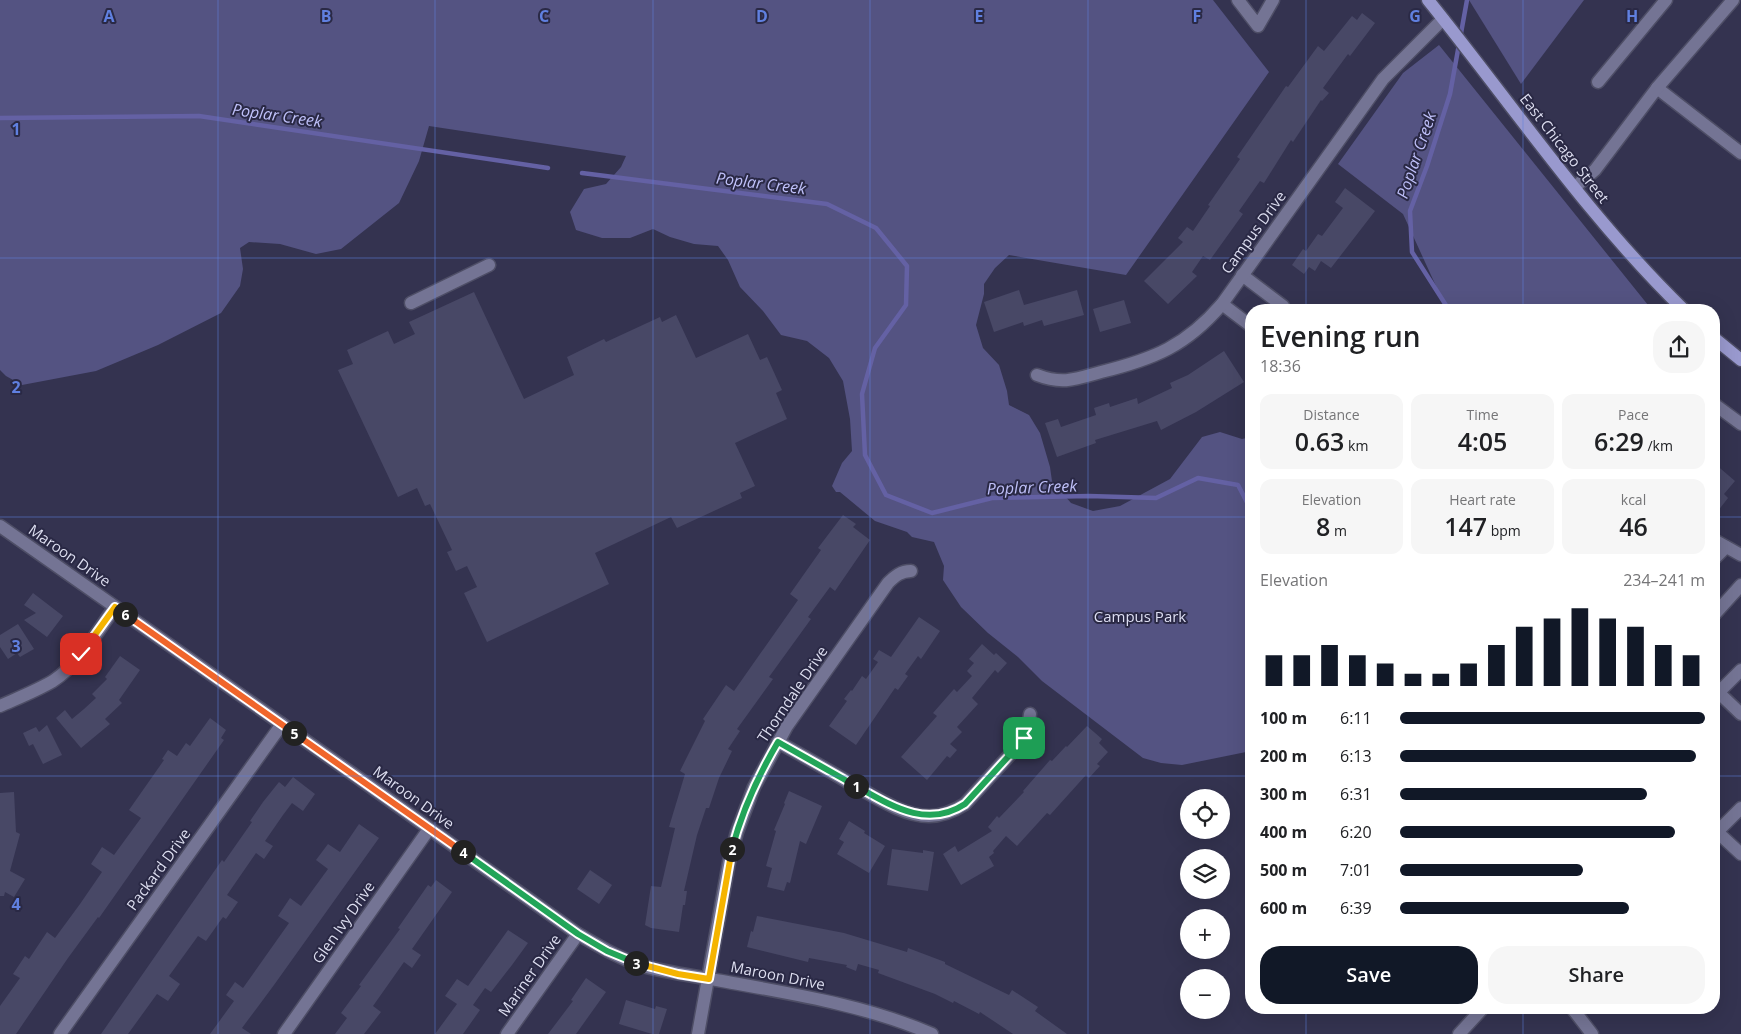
<!DOCTYPE html>
<meta charset="utf-8">
<style>
body{margin:0;font-family:"Open Sans",sans-serif;background:#f6f6f6;color:#202124;height:100vh;display:flex;flex-direction:column;font-size:19px;white-space:nowrap}
*{box-sizing:border-box;margin:0}
p{font-size:16px;color:#757577}
.icon{flex:none;width:28px;height:28px;fill:none;stroke:currentColor;stroke-width:2;stroke-linecap:round;stroke-linejoin:round}
.map{position:relative;flex:1;overflow:hidden}
.panel{position:absolute;left:1245px;top:304px;width:475px;height:710px;display:flex;flex-direction:column;background:#fff;border-radius:20px;box-shadow:0 5px 20px #0002}
.panel>*{flex:none}
.tools{position:absolute;left:1180px;top:789px;display:grid;gap:10px}
.tools a{display:grid;place-items:center;width:50px;height:50px;border-radius:50%;background:#fff;box-shadow:0 5px 20px #0002;font-size:25px}
.pin{position:absolute;display:grid;place-items:center;width:42px;height:42px;color:#fff;margin:-21px;border-radius:10px;box-shadow:0 2px 8px #0006}
.km{position:absolute;width:25px;height:25px;margin:-12px;border-radius:50%;background:#222;color:#fff;font-size:14px;line-height:25px;text-align:center}
.round{display:grid;place-items:center;flex:none;width:52px;height:52px;border-radius:20px;background:#f6f6f6}
.overview{display:flex;align-items:center;justify-content:space-between;height:85px;padding:0 15px}
h1{font-size:28px;font-weight:600;line-height:38px}
.stats{display:grid;grid-template-columns:repeat(3,1fr);gap:8px;height:85px;padding:5px 15px}
.stats div{display:grid;align-content:center;border-radius:12px;background:#f6f6f6;text-align:center}
.stats b{font-size:25px;font-weight:600}
.stats small{font-size:14px;font-weight:400}
.stats p{font-size:14px}
.chart{height:140px;padding:10px 15px}
.chart p{display:flex;justify-content:space-between}
.chart svg{width:100%;height:90px;margin-top:5px;stroke:#111827;stroke-width:6}
.button{display:flex;gap:10px;margin-top:auto;padding:10px 15px}
.button a{flex:1;height:58px;border-radius:20px;background:#111827;color:#fff;font-size:20px;font-weight:600;line-height:58px;text-align:center}
.button a+a{background:#f6f6f6;color:#202124}
ul{padding:0 15px;list-style:none;font-size:16px}
li{display:grid;grid-template-columns:80px 60px 1fr;align-items:center;height:38px}
li i{height:12px;border-radius:6px;background:#111827}
.map>svg:first-child{display:block}
.green{fill:#545382}
.lines{fill:none;stroke-linecap:round;stroke-linejoin:round}
.stream{stroke:#6461a4;stroke-width:4.5}
.building{fill:#484866}
.minor-casing{stroke:#4e4e66;stroke-width:15}
.major-casing{stroke:#4e4e66;stroke-width:15}
.minor{stroke:#747494;stroke-width:12}
.major{stroke:#9999ce;stroke-width:12}
.split-1-casing{stroke:#fff;stroke-width:10}
.split-2-casing{stroke:#fff;stroke-width:10}
.split-3-casing{stroke:#fff;stroke-width:10}
.split-4-casing{stroke:#fff;stroke-width:10}
.split-5-casing{stroke:#fff;stroke-width:10}
.split-6-casing{stroke:#fff;stroke-width:10}
.split-7-casing{stroke:#fff;stroke-width:10}
.split-1{stroke:#22a559;stroke-width:6}
.split-2{stroke:#22a559;stroke-width:6}
.split-3{stroke:#f5b400;stroke-width:6}
.split-4{stroke:#22a559;stroke-width:6}
.split-5{stroke:#f0652b;stroke-width:6}
.split-6{stroke:#f0652b;stroke-width:6}
.split-7{stroke:#f5b400;stroke-width:6}
.grid{fill:none;stroke:#6080e0;stroke-width:1;stroke-opacity:0.55}
.labels{text-anchor:middle;dominant-baseline:central;stroke-width:4;stroke-linejoin:round;paint-order:stroke}
.street-label{font-size:15px;fill:#dddef0;stroke:#2a2945}
.park-label{font-size:15px;fill:#dedff3;stroke:#2a2945}
.water-label{font-size:16px;font-style:italic;fill:#bfc0f9;stroke:#2a2945}
.grid-label{font-size:16px;text-anchor:middle;font-weight:bold;fill:#6080e0;stroke:#2a2945;stroke-width:4;stroke-linejoin:round;paint-order:stroke}
</style>
<div class="map">
<svg width="1741" height="1034" viewBox="0 0 1741 1034">
<rect width="100%" height="100%" fill="#343350"/>
<g class="green">
<path d="M0,0H1213L1269,72L1126,275L1009,255L995,268L984,284V294L976,325L983,348L999,365L1007,391L1009,405L1029,415L1040,433L1050,467L1052,481L1071,503L1093,511L1120,506L1170,479L1202,437L1220,432L1242,439L1251,437V751L1182,765L1161,763L1143,758L1042,681L1018,657L988,633L961,607L943,580L944,566L934,542L912,537L907,532L875,521L840,492H836L832,486L842,463L852,451L850,419L843,381L829,358L807,341L781,335L763,311L740,287L728,260L718,246L694,244L670,237L653,229L630,238H602L576,230L570,212L584,189L606,184L621,167L626,156L429,126L419,161L399,203L341,249L316,254L280,244L249,242L240,248L243,269L240,286L221,313L158,345L96,371L22,385L6,376L0,370Z"/>
<path d="M1469,0H1584L1521,84Z"/>
<path d="M1439,45L1648,305L1649,310H1447L1403,214L1338,164L1403,73Z"/>
</g>
<g class="lines">
<g class="stream">
<path d="M0,118L199,116L548,168"/>
<path d="M582,173L827,204L876,228L907,266L906,305L875,348L862,394L865,455L886,495L932,513L992,498L1089,496L1156,498L1198,478L1238,485L1251,510"/>
<path d="M1449,310L1412,252L1410,211L1427,166L1450,94L1467,0"/>
</g>
</g>
<g class="building">
<path d="M1362,13L1375,23L1350,56L1348,54L1323,88L1329,93L1322,101L1321,100L1293,142L1291,140L1264,183L1260,181L1239,211L1243,214L1210,260L1203,256L1192,272L1197,276L1168,304L1144,281L1183,242L1178,238L1187,227L1193,231L1210,206L1208,205L1240,159L1237,157L1286,86L1288,87L1318,46L1324,51L1352,16L1357,20Z"/>
<path d="M1345,188L1375,211L1331,268L1321,261L1315,271L1309,267L1304,274L1292,265L1303,249L1306,251L1318,234L1322,236L1343,208L1335,202Z"/>
<path d="M1019,290L1024,305L1077,290L1084,315L1044,326L1042,320L1024,326L1023,322L994,332L984,302Z"/>
<path d="M474,292L524,399L574,375L567,357L604,339L606,342L660,317L662,322L676,315L696,358L748,334L760,360L767,357L782,390L776,393L787,419L735,443L755,486L740,493L742,498L677,528L671,517L595,553L609,584L487,642L464,593L477,587L467,566L456,571L447,552L452,550L430,504L425,506L417,488L398,497L338,370L353,364L347,350L388,331L394,344L415,334L409,322Z"/>
<path d="M1124,300L1131,323L1100,332L1093,309Z"/>
<path d="M1224,351L1244,382L1196,412L1161,430L1157,421L1095,440L1096,443L1057,457L1045,423L1058,419L1061,427L1096,415L1094,408L1109,403L1110,407L1137,398L1138,404L1172,388L1170,383L1188,375Z"/>
<path d="M1714,463L1735,481L1724,494L1728,498L1714,516Z"/>
<path d="M843,515L856,524L853,527L870,540L835,591L830,587L808,617L811,619L769,677L773,679L737,729L740,731L728,749L732,751L719,778L709,808H706L697,835L684,891H687L685,905H683L679,932L651,928L645,925L651,886L661,887L675,828L669,827L685,774L680,771L705,721L703,719L726,685L734,691L798,600L790,594L821,550L818,548Z"/>
<path d="M33,593L63,616L47,637L24,620L36,613L24,605Z"/>
<path d="M919,617L940,631L921,659L918,656L905,674L908,676L898,690L895,688L856,745L829,726L847,701L844,699L851,690L852,691L862,676L866,679L878,662L873,659L879,650L891,657Z"/>
<path d="M18,624L34,649L20,657L17,653L8,659L0,647V635Z"/>
<path d="M982,644L994,655L996,653L1007,663L998,673L995,670L972,698L978,704L957,727L962,732L950,744L957,750L950,758L947,756L927,780L901,757L937,716L933,713L954,689L957,692L972,676L967,671L974,663L969,659Z"/>
<path d="M120,656L140,670L119,700L122,703L105,719L110,724L81,748L56,718L65,710L72,719L84,709L96,698L92,694L107,679L105,677Z"/>
<path d="M210,718L226,730L221,738L224,740L99,918L98,917L68,958L16,1034H0V1006L20,978L13,974L25,956L29,959L47,932L55,938L80,904L102,872L91,864L102,847L114,855L141,818L129,810L164,760L162,759L168,750L177,756L186,743L190,746Z"/>
<path d="M47,725L62,755L43,764L33,744L29,746L23,733L36,727L39,732Z"/>
<path d="M1087,726L1102,739L1099,743L1108,752L1097,764L1100,766L1089,778L1086,775L1050,815L1047,813L1017,846L1006,836L993,851L994,853L989,857L994,866L961,885L943,854L955,846L958,852L992,831L988,827L997,816L999,818L1024,792L1023,791L1050,760L1052,761L1066,746L1067,747Z"/>
<path d="M293,777L315,794L303,811L292,803L283,815L265,841L273,846L264,859L256,853L227,895L238,902L226,919L223,917L206,941L198,936L169,976L180,984L168,1001L157,994L128,1034H101L222,860L224,862L252,822L250,821L263,802L279,782L285,787Z"/>
<path d="M789,791L822,806L806,844L800,841L790,883L787,882L784,891L767,887L772,868L766,866L776,831L774,830L785,804L784,803Z"/>
<path d="M14,792L16,832L20,834L10,871L25,879L14,897L5,892L4,896H0V793Z"/>
<path d="M849,821L865,831L864,833L885,846L869,873L837,854L844,842L839,839Z"/>
<path d="M359,824L379,838L274,985L242,1028L251,1034H210L234,1001L226,995L235,982L243,988L289,923L278,916L290,898L301,906L328,869L316,860L328,844L340,852Z"/>
<path d="M892,849L923,853V850L934,852L928,891L887,885Z"/>
<path d="M590,870L612,885L599,904L577,889Z"/>
<path d="M436,880L452,892L412,949L421,955L412,968L404,962L373,1006L381,1012L364,1034H335L347,1018L341,1013L361,986L359,985L400,929L398,928L428,885L431,887Z"/>
<path d="M757,916L844,933L907,952L908,948L945,962V964L1009,995L1012,990L1038,1007L1035,1011L1067,1034H1013L980,1012L979,1014L954,1001L953,1003L935,994L878,973L879,970L858,964L856,971L846,967L847,965L809,958L808,962L747,947L751,931L753,932Z"/>
<path d="M508,930L528,943L512,965L491,992L485,988L473,1005L480,1010L463,1034H435L457,1004L445,996L457,979L468,986Z"/>
<path d="M586,978L606,992L576,1034H548L573,1001L571,1000Z"/>
<path d="M626,1000L655,1009L656,1006L667,1009L659,1034H652L619,1024Z"/>
</g>
<g class="lines">
<g class="minor-casing">
<g id="minor">
<path d="M1238,0L1258,26L1273,0"/>
<path d="M1598,82L1666,0"/>
<path d="M1657,88L1741,153"/>
<path d="M1575,187L1595,170L1657,88L1733,0"/>
<path d="M1242,275L1283,306L1285,310"/>
<path d="M411,303L489,265"/>
<path d="M1222,304L1251,326"/>
<path d="M1037,375C1063,385 1076,379 1101,372C1154,359 1186,346 1222,304L1383,79L1443,19"/>
<path d="M1714,404L1741,424"/>
<path d="M0,526L350,772L578,934C599,946 620,959 643,966C669,973 696,976 722,981C793,994 865,1005 932,1034"/>
<path d="M1714,540L1741,555"/>
<path d="M1714,559L1726,547"/>
<path d="M1714,615L1741,585"/>
<path d="M1718,692L1741,714"/>
<path d="M1714,697L1741,670"/>
<path d="M0,706C18,698 36,691 53,681C79,664 97,632 115,607"/>
<path d="M778,742C801,755 825,768 848,782C871,794 902,816 929,816C943,816 954,811 965,804L1017,747L1028,728L1030,714"/>
<path d="M1714,829L1741,854"/>
<path d="M1717,832L1741,808"/>
<path d="M1572,1008L1592,1034"/>
<path d="M60,1034L282,724"/>
<path d="M284,1034L429,829"/>
<path d="M507,1034L578,934"/>
<path d="M698,1034L729,862L737,832L754,787L787,726L888,583C895,576 901,571 911,571"/>
<path d="M1459,1034L1483,1008"/>
</g>
</g>
<g class="major-casing">
<g id="major">
<path d="M1428,0C1512,104 1588,217 1684,310"/>
<path d="M1714,338L1741,360"/>
</g>
</g>
<use href="#minor" class="minor"/>
<use href="#major" class="major"/>
</g>
<g class="lines">
<g class="split-1-casing">
<path id="split-1" d="M856,786C892,806 927,829 965,804L1017,747L1024,738"/>
</g>
<g class="split-2-casing">
<path id="split-2" d="M732,849C742,811 758,776 778,742L856,786"/>
</g>
<g class="split-3-casing">
<path id="split-3" d="M636,963L678,974L709,979L732,849"/>
</g>
<g class="split-4-casing">
<path id="split-4" d="M463,852L578,934L607,951L636,963"/>
</g>
<g class="split-5-casing">
<path id="split-5" d="M294,733L463,852"/>
</g>
<g class="split-6-casing">
<path id="split-6" d="M125,614L294,733"/>
</g>
<g class="split-7-casing">
<path id="split-7" d="M81,654L115,607L125,614"/>
</g>
<use href="#split-1" class="split-1"/>
<use href="#split-2" class="split-2"/>
<use href="#split-3" class="split-3"/>
<use href="#split-4" class="split-4"/>
<use href="#split-5" class="split-5"/>
<use href="#split-6" class="split-6"/>
<use href="#split-7" class="split-7"/>
</g>
<path class="grid" d="M218,0V1034M435,0V1034M653,0V1034M870,0V1034M1088,0V1034M1306,0V310M1523,0V310M0,258H1741M0,517H1251M1714,517H1741M0,776H1251M1714,776H1741M1306,1008V1034M1523,1008V1034"/>
<g class="labels">
<g class="street-label">
<text transform="translate(1565 148) rotate(52)">East Chicago Street</text>
<text transform="translate(1253 232) rotate(-54)">Campus Drive</text>
<text transform="translate(70 555) rotate(35)">Maroon Drive</text>
<text transform="translate(792 694) rotate(-56)">Thorndale Drive</text>
<text transform="translate(414 797) rotate(36)">Maroon Drive</text>
<text transform="translate(158 869) rotate(-54)">Packard Drive</text>
<text transform="translate(343 922) rotate(-55)">Glen Ivy Drive</text>
<text transform="translate(529 975) rotate(-55)">Mariner Drive</text>
<text transform="translate(778 975) rotate(11)">Maroon Drive</text>
</g>
<g class="park-label">
<text x="1140" y="616">Campus Park</text>
</g>
<g class="water-label">
<text transform="translate(277 115) rotate(8)">Poplar Creek</text>
<text transform="translate(1416 155) rotate(-71)">Poplar Creek</text>
<text transform="translate(761 183) rotate(7)">Poplar Creek</text>
<text transform="translate(1032 487) rotate(-2)">Poplar Creek</text>
</g>
</g>
<g class="grid-label">
<text x="109" y="22">A</text>
<text x="326" y="22">B</text>
<text x="544" y="22">C</text>
<text x="762" y="22">D</text>
<text x="979" y="22">E</text>
<text x="1197" y="22">F</text>
<text x="1415" y="22">G</text>
<text x="1632" y="22">H</text>
<text x="16" y="135">1</text>
<text x="16" y="393">2</text>
<text x="16" y="652">3</text>
<text x="16" y="910">4</text>
</g>
</svg>
<div class="tools">
<a><svg class="icon" aria-label="locate" viewBox="0 0 24 24"><circle cx="12" cy="12" r="6"/><path d="M12 2v4M12 18v4M2 12h4M18 12h4"/></svg></a>
<a><svg class="icon" aria-label="layers" viewBox="0 0 24 24"><path d="M12 4l9 5-9 5-9-5zM3 14l9 5 9-5"/></svg></a>
<a>+</a>
<a>−</a>
</div>
<div class="pin" style="left:1024px;top:738px;background:#1e9e55"><svg class="icon" aria-label="arrive" viewBox="0 0 24 24"><path d="M6 21V4h12l-3 4 3 4H6"/></svg></div>
<div class="pin" style="left:81px;top:654px;background:#d93025"><svg class="icon" aria-label="check" viewBox="0 0 24 24"><path d="M5 12l5 5 9-10"/></svg></div>
<b class="km" style="left:856px;top:786px">1</b>
<b class="km" style="left:732px;top:849px">2</b>
<b class="km" style="left:636px;top:963px">3</b>
<b class="km" style="left:463px;top:852px">4</b>
<b class="km" style="left:294px;top:733px">5</b>
<b class="km" style="left:125px;top:614px">6</b>
<section class="panel">
<div class="overview"><div><h1>Evening run</h1><p>18:36</p></div><a class="round"><svg class="icon" aria-label="share" viewBox="0 0 24 24"><path d="M12 15V3M7 8l5-5 5 5M5 13v7h14v-7"/></svg></a></div>
<div class="stats">
<div><p>Distance</p><b>0.63<small> km</small></b></div>
<div><p>Time</p><b>4:05</b></div>
<div><p>Pace</p><b>6:29<small> /km</small></b></div>
</div>
<div class="stats">
<div><p>Elevation</p><b>8<small> m</small></b></div>
<div><p>Heart rate</p><b>147<small> bpm</small></b></div>
<div><p>kcal</p><b>46</b></div>
</div>
<div class="chart"><p><span>Elevation</span>234–241 m</p>
<svg viewBox="0 0 160 44" preserveAspectRatio="none"><path d="M5 44V29M15 44V29M25 44V24M35 44V29M45 44V33M55 44V38M65 44V38M75 44V33M85 44V24M95 44V15M105 44V11M115 44V6M125 44V11M135 44V15M145 44V24M155 44V29"/></svg>
</div>
<ul>
<li><b>100 m</b>6:11<i style="width:100%"></i></li>
<li><b>200 m</b>6:13<i style="width:97%"></i></li>
<li><b>300 m</b>6:31<i style="width:81%"></i></li>
<li><b>400 m</b>6:20<i style="width:90%"></i></li>
<li><b>500 m</b>7:01<i style="width:60%"></i></li>
<li><b>600 m</b>6:39<i style="width:75%"></i></li>
</ul>
<div class="button"><a>Save</a><a>Share</a></div>
</section>
</div>
